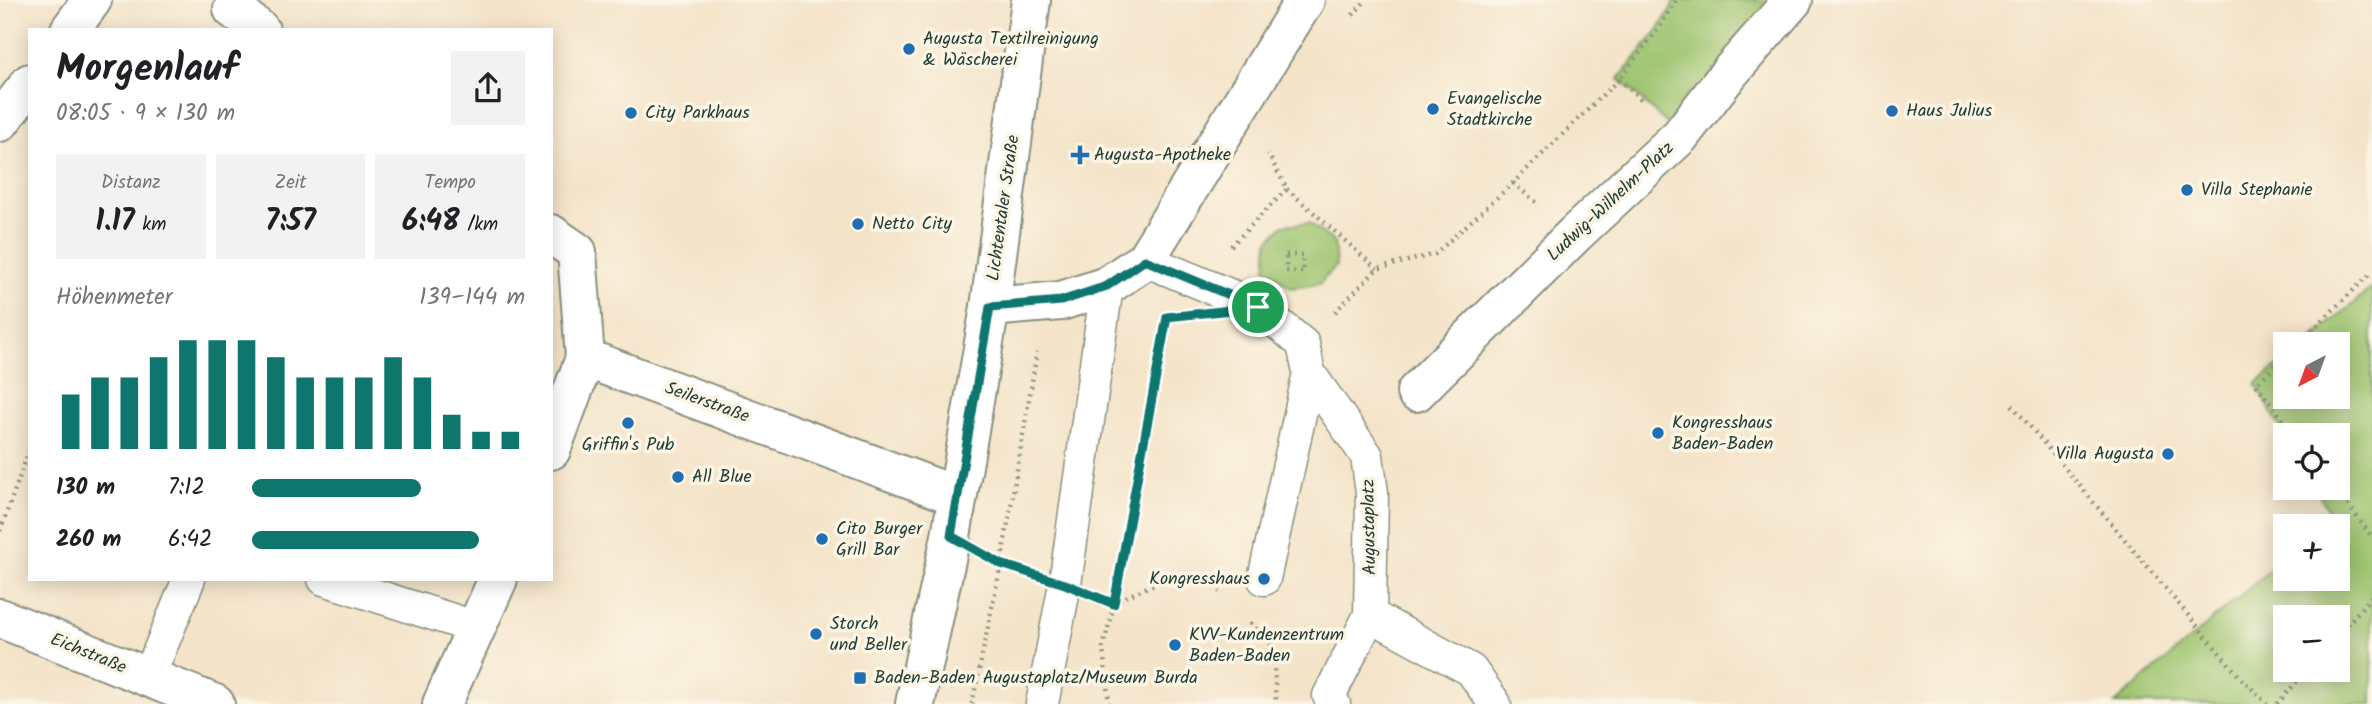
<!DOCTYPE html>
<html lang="de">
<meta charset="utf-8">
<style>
body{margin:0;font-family:Kalam,sans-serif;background:#f2f2f2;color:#202124;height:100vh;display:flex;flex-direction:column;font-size:26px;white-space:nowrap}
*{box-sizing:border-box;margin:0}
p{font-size:23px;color:#757577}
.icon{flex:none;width:38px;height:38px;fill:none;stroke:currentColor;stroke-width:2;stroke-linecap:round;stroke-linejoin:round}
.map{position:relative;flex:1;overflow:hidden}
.panel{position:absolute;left:28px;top:28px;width:525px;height:553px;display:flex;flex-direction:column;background:#fff;border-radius:0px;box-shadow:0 4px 18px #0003}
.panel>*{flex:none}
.needle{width:46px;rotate:221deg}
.fabs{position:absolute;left:2273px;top:332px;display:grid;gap:14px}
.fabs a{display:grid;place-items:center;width:77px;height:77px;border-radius:0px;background:#fff;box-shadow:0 4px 18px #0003;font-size:35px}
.pin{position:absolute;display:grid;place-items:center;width:60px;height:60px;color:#fff;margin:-30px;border:4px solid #fff;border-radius:50%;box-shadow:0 2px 7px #0007}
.round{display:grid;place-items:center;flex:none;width:74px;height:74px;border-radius:0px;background:#f2f2f2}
.summary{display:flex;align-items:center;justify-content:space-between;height:119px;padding:0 28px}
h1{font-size:38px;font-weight:600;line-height:52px}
.metrics{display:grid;grid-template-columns:repeat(3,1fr);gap:10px;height:119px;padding:7px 28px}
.metrics div{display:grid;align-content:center;border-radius:0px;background:#f2f2f2;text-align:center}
.metrics b{font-size:30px;font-weight:600}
.metrics small{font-size:19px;font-weight:400}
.metrics p{font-size:19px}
.chart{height:196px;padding:14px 28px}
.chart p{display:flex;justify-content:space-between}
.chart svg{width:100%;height:126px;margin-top:7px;stroke:#0f766e;stroke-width:6}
ul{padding:0 28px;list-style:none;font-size:23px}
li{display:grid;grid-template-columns:112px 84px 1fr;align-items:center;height:52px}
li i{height:18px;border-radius:9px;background:#0f766e}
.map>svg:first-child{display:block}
.green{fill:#9ec46f;stroke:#5e8052;stroke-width:2;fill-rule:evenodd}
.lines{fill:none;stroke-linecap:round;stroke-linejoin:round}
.service-casing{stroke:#8a907e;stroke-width:35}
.minor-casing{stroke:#8a907e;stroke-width:42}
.path{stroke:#8a907e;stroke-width:4.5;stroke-dasharray:2 5;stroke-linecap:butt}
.service{stroke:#fff;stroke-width:32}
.minor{stroke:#fff;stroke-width:38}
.route-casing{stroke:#fff;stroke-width:14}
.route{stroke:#0f766e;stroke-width:9}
.poi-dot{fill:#1f6fb2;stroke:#fcf5e5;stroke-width:2.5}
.labels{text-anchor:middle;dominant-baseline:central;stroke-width:7;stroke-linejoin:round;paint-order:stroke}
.poi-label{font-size:18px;fill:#1f3d34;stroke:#fcf5e5;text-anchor:start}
.street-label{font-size:18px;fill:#1f3d34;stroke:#fcf5e5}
</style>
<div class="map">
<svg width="2372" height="704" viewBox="0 0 2372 704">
<rect width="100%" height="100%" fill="#fcf5e5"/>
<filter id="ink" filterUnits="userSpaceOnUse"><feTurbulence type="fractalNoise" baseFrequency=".0143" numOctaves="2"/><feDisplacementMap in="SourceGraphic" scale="14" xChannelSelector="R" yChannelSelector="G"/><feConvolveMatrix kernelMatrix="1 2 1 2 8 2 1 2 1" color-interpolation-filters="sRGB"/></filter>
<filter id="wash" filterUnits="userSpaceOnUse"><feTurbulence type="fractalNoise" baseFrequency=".00686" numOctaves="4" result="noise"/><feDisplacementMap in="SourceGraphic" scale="28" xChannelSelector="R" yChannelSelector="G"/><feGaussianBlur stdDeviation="1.57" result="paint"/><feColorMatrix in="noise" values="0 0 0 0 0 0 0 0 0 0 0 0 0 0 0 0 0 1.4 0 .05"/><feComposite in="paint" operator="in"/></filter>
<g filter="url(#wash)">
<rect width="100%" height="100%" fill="#f4e4c9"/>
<g class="green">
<path d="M1676,0H1793L1680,136L1619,79L1660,27Z"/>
<path d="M1309,223L1334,242L1336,266L1319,284L1291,288L1266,268L1268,242L1283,225Z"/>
<path d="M2372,288V704H2115L2285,557L2286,579H2338V527H2321L2332,517L2315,488H2338V436H2285L2256,384L2285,360L2286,397H2338V345H2304ZM2286,618H2338V670H2286Z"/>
</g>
</g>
<g filter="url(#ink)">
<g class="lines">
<g class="service-casing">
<g id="service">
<path d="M1145,260L1258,307L1303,344L1309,373L1264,579"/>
<path d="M1309,373L1367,456L1372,493L1370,615L1329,696L1334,704"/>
<path d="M324,579L477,628"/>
<path d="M1370,615L1471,670L1495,704"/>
<path d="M148,678L189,579"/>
<path d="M1042,704L1065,584L1107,286"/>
</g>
</g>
<g class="minor-casing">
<g id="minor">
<path d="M233,9L260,30"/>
<path d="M70,30L92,0"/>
<path d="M0,122L30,83"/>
<path d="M551,234L577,252L585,358L551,450"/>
<path d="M990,307L1061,301L1107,286L1145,260L1305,0"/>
<path d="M585,358L957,496"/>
<path d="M1416,392L1575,234L1680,136L1730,72L1793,0"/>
<path d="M0,618L215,704"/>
<path d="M442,704L498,579"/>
<path d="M915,704L951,536L990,307L1031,0"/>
</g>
</g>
<g class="path">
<path d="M1353,15L1366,0"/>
<path d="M1619,79L1644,102"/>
<path d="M1513,183L1536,202"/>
<path d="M1287,189L1377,269"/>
<path d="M1231,246L1287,189L1268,154"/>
<path d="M1286,255H1302L1304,272L1286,271Z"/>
<path d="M1335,312L1377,269L1435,254L1513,183L1619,79L1660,27L1676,0"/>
<path d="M2297,345L2372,272"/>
<path d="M2286,356L2256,384L2295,436"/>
<path d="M2012,405L2239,676L2267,704"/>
<path d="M2335,488L2372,537"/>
<path d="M0,531L30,448"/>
<path d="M995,561L1022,571"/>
<path d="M1113,603L1174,575H1202L1220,592"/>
<path d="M1250,623L1273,646L1276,704"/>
<path d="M2338,635L2372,596"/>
<path d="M972,704L1001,564L1037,352"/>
<path d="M1109,704L1103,648L1114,604L1167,317"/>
<path d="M2277,704L2307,670"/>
</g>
<use href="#service" class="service"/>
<use href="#minor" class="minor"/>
</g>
</g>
<g class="lines" filter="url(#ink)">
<g class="route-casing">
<path id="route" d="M1145,260L1258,307L1167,317L1114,604L1065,584L1001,564L951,536L990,307L1061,301L1107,286Z"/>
</g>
<use href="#route" class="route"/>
</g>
<g class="poi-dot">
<circle cx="909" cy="49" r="7"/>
<circle cx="1433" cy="109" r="7"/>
<circle cx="1892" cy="111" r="7"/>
<circle cx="631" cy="113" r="7"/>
<path d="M1076.5 144.5h7v7h7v7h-7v7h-7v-7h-7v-7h7z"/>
<circle cx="2187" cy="190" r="7"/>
<circle cx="858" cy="224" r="7"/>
<circle cx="628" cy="423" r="7"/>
<circle cx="1658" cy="433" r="7"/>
<circle cx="2168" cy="454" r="7"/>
<circle cx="678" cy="477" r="7"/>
<circle cx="822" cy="539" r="7"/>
<circle cx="1264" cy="579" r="7"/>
<circle cx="816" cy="634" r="7"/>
<circle cx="1175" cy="645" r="7"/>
<rect x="853" y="671" width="14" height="14" rx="3.5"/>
</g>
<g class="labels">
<g class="poi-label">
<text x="923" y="39">Augusta Textilreinigung<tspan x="923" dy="21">&amp; Wäscherei</tspan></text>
<text x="1447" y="99">Evangelische<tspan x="1447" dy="21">Stadtkirche</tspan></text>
<text x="1906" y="111">Haus Julius</text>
<text x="645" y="113">City Parkhaus</text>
<text x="1094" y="155">Augusta-Apotheke</text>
<text x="2201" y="190">Villa Stephanie</text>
<text x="872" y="224">Netto City</text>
<text x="1672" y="423">Kongresshaus<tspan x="1672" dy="21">Baden-Baden</tspan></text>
<text x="628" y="445" text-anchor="middle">Griffin's Pub</text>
<text x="2154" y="454" text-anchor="end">Villa Augusta</text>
<text x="692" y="477">All Blue</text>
<text x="836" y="529">Cito Burger<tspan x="836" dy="21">Grill Bar</tspan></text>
<text x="1250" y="579" text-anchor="end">Kongresshaus</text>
<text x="830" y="624">Storch<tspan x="830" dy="21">und Beller</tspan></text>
<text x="1189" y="635">KVV-Kundenzentrum<tspan x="1189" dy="21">Baden-Baden</tspan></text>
<text x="874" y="678">Baden-Baden Augustaplatz/Museum Burda</text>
</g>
<g class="street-label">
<text transform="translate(1611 202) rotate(-43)">Ludwig-Wilhelm-Platz</text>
<text transform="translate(1004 208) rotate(-82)">Lichtentaler Straße</text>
<text transform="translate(707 403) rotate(20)">Seilerstraße</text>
<text transform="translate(1370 527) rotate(-91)">Augustaplatz</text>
<text transform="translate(88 654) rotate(22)">Eichstraße</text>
</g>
</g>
</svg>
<div class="fabs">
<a><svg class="needle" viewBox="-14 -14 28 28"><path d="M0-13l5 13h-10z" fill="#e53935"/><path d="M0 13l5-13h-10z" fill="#757577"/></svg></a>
<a><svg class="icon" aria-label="locate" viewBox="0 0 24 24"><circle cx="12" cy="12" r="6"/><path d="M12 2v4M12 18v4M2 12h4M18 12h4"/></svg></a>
<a>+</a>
<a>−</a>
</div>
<div class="pin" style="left:1258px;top:307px;background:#1e9e55"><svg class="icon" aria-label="arrive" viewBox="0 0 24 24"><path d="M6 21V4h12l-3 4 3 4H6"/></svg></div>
<section class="panel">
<div class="summary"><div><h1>Morgenlauf</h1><p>08:05 · 9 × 130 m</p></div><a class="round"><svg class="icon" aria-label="share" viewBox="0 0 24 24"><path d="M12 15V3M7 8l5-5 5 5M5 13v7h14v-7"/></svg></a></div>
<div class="metrics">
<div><p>Distanz</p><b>1.17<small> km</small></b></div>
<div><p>Zeit</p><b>7:57</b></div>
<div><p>Tempo</p><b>6:48<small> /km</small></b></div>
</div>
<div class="chart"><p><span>Höhenmeter</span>139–144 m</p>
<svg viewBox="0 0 160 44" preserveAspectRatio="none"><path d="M5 44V25M15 44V19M25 44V19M35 44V12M45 44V6M55 44V6M65 44V6M75 44V12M85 44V19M95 44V19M105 44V19M115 44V12M125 44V19M135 44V32M145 44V38M155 44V38"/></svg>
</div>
<ul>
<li><b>130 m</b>7:12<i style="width:62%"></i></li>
<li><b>260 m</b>6:42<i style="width:83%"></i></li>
</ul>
</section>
</div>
